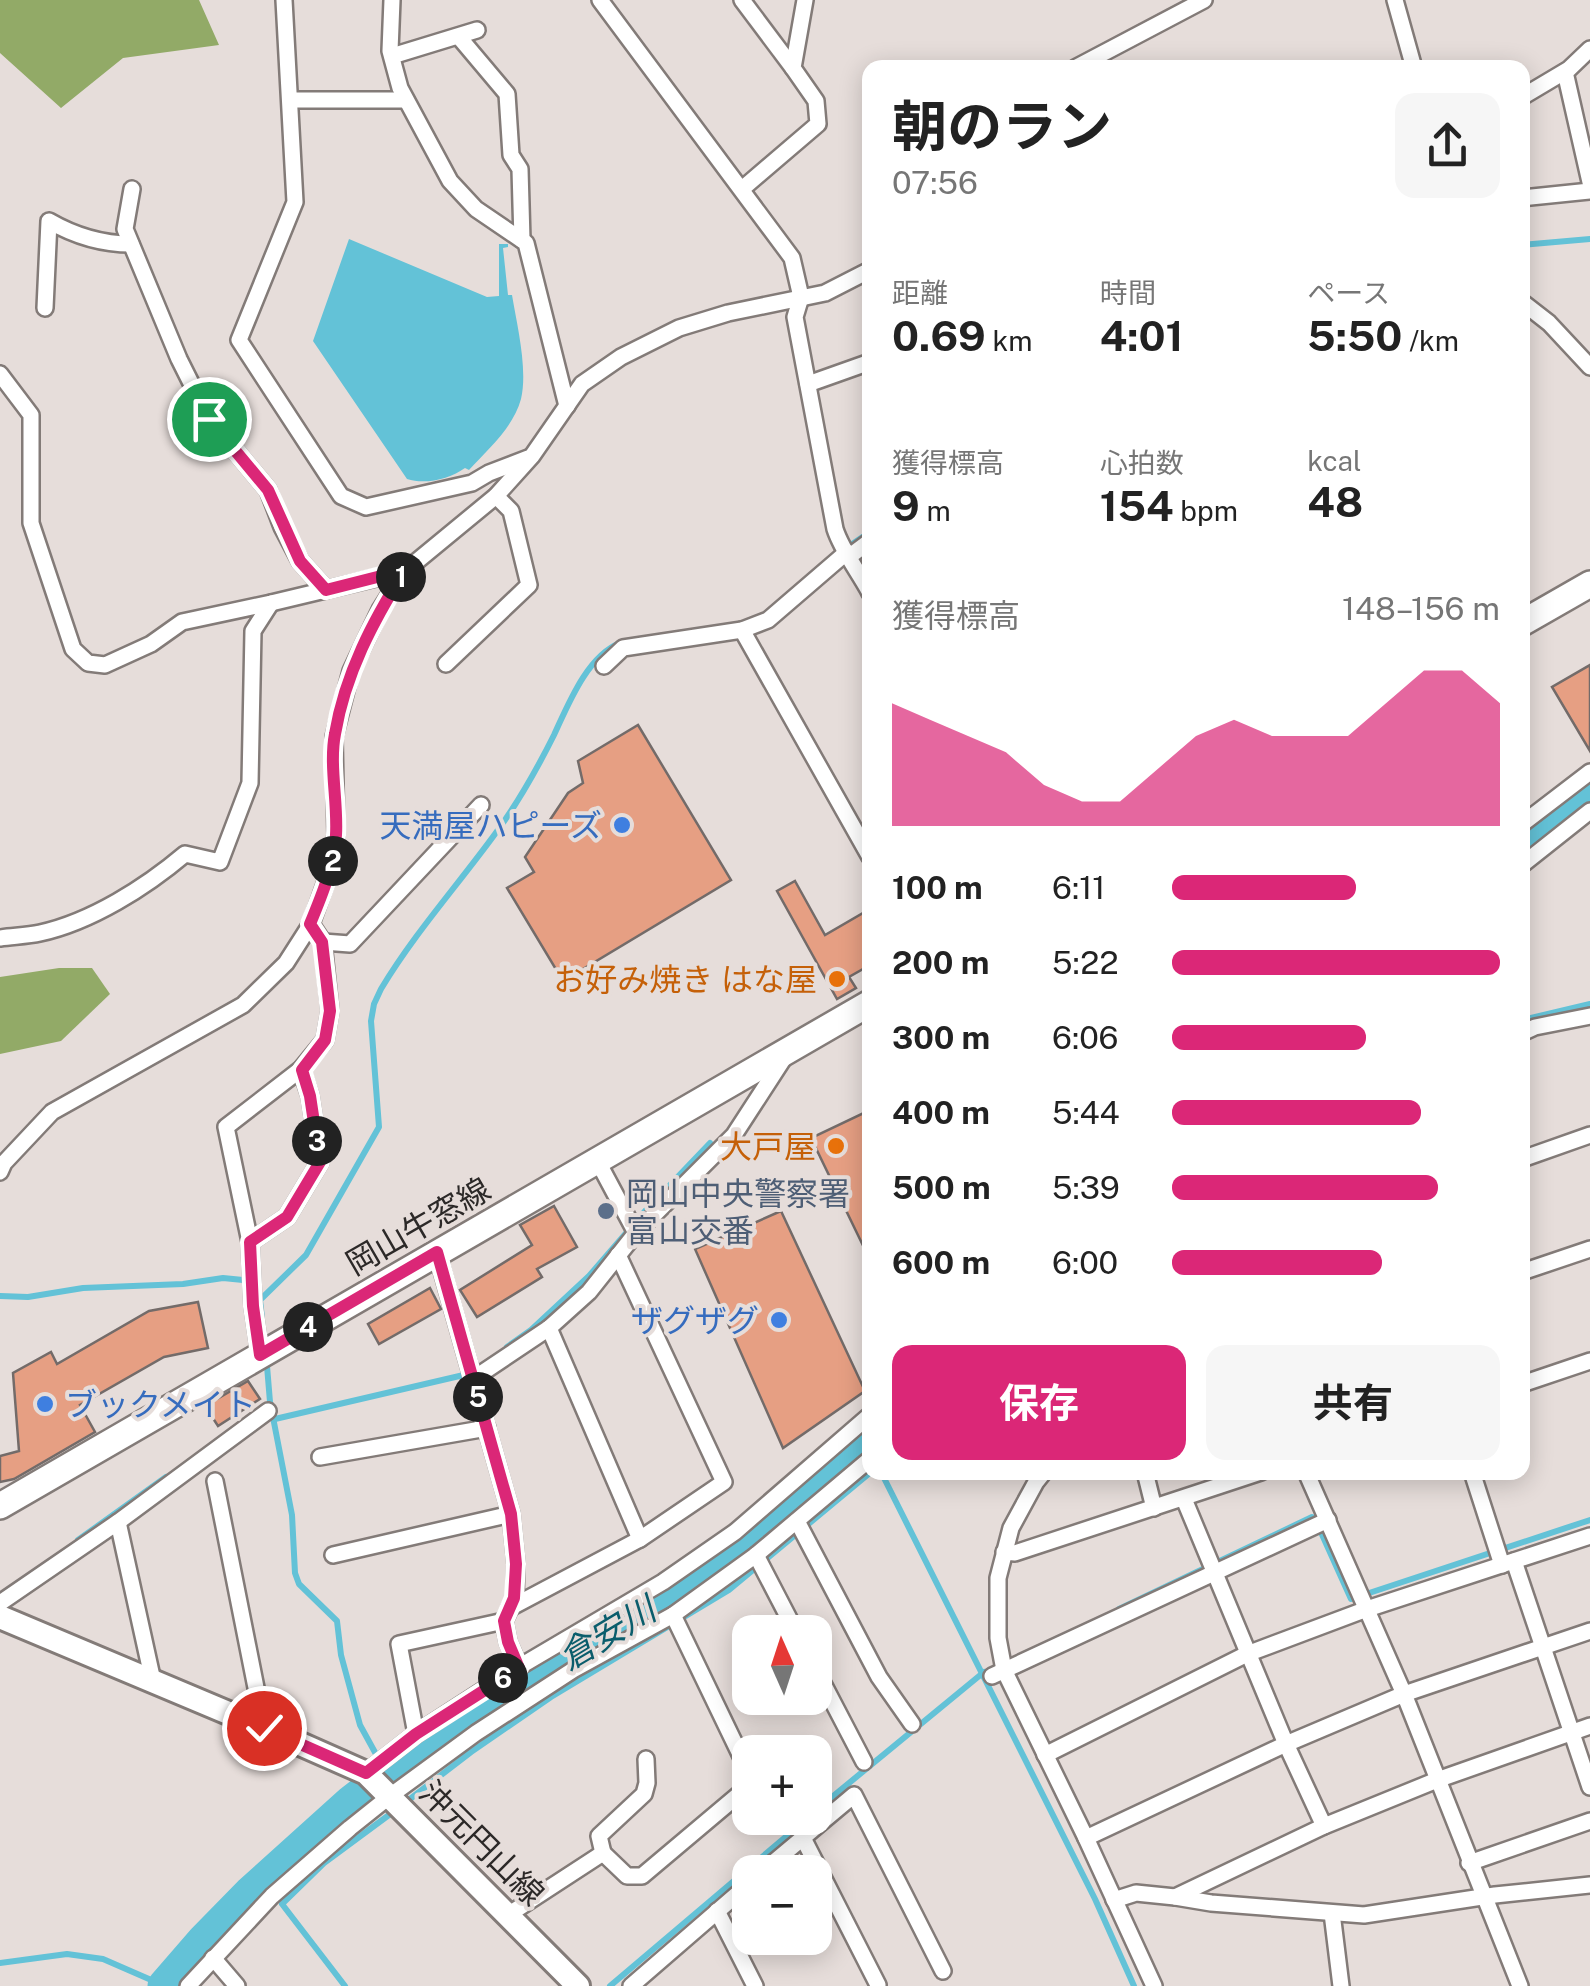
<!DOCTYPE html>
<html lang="ja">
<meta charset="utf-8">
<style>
body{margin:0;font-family:"Public Sans","Noto Sans JP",sans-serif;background:#f6f6f6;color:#222;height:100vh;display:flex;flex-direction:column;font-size:38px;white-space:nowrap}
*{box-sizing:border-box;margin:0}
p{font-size:32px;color:#767676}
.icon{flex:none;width:55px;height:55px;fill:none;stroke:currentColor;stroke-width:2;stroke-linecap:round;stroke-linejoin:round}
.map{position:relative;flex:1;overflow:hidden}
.panel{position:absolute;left:862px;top:60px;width:668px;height:1420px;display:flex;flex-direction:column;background:#fff;border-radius:20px;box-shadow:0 5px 25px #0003}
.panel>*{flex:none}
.needle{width:65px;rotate:357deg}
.fabs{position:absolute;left:732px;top:1615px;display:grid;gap:20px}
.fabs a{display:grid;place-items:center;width:100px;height:100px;border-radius:20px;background:#fff;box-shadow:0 5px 25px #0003;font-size:50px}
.pin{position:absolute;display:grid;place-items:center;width:85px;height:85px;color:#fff;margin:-42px;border:5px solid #fff;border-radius:50%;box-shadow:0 2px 10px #0007}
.km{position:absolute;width:50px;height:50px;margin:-25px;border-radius:50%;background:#222;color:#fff;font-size:28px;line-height:50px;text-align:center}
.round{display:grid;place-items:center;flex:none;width:105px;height:105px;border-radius:20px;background:#f6f6f6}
.overview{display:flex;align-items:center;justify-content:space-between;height:170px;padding:0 30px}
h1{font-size:55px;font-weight:700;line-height:75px}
.stats{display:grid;grid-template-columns:repeat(3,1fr);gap:15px;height:170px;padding:10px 30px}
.stats div{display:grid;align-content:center}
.stats b{font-size:42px;font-weight:700}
.stats small{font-size:28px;font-weight:400}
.stats p{font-size:28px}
.chart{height:280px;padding:20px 30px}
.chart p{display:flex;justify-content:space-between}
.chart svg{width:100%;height:180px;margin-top:10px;fill:#db2777;opacity:.7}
.action{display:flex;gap:20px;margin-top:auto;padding:20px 30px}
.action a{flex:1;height:115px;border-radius:20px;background:#db2777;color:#fff;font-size:40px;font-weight:700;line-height:115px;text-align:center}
.action a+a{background:#f6f6f6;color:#222}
ul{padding:0 30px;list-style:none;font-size:32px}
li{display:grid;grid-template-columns:160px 120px 1fr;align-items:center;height:75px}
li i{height:25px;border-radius:12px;background:#db2777}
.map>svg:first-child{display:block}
.forest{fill:#92aa67}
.water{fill:#63c2d7}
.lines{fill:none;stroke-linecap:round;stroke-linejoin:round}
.stream{stroke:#63c2d7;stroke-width:6}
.river{stroke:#63c2d7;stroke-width:35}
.building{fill:#e69f83;stroke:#736b69;stroke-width:2.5}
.street-casing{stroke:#837b78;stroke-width:20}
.secondary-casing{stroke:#837b78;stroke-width:28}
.primary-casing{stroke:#837b78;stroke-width:30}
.street{stroke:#fff;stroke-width:15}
.secondary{stroke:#fff;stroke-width:22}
.primary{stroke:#fff;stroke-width:25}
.route-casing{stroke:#fff;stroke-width:20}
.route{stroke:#db2777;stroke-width:12}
.shop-dot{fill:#3f7fe0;stroke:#e6ddda;stroke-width:4}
.food-dot{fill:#e8710a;stroke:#e6ddda;stroke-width:4}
.service-dot{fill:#5c6f8a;stroke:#e6ddda;stroke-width:4}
.labels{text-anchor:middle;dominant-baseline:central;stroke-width:8;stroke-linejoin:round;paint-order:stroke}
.shop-label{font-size:32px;fill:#366cbe;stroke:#e6ddda;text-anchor:end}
.food-label{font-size:32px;fill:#c56008;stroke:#e6ddda;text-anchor:end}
.service-label{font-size:32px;fill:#4e5e75;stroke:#e6ddda;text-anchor:start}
.street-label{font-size:32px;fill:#2c2928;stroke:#e6ddda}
.water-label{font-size:35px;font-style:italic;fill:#0b5d6c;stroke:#e6ddda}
</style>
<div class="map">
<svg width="1590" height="1986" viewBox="0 0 1590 1986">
<rect width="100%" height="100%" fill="#e6ddda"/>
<g class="forest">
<path d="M0,0H199L219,45L123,58L61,108L0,53Z"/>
<path d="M59,968H92L110,994L61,1041L0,1054V977Z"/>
</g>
<path class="water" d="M349,239L487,297L499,296V244H508V247L503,248L508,295H512C517,325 528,369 521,399C513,428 488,449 469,470L465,468C450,479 425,485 407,479L313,341Z"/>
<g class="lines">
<g class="stream">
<path d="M1522,245L1590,239"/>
<path d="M845,549L870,532"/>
<path d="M1522,1020L1590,1004"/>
<path d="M0,1296L28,1297L83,1288L183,1284L223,1278L243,1280"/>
<path d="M262,1317L260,1300L306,1255L379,1127L371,1021L374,1004L381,989C414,934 457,886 495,834C518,803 537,769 554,735C568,705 587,656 620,643"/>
<path d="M507,1347L531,1330L589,1276L646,1210L710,1143"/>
<path d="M267,1366L270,1402L292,1515L295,1573L299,1584L337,1621L341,1655L360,1725L377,1756"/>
<path d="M275,1419L468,1374"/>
<path d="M881,1472L1095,1899L1134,1986"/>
<path d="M78,1540L166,1477"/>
<path d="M1119,1609L1312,1517L1315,1519L1351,1599L1590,1520"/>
<path d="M387,1768L391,1772"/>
<path d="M410,1799L471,1752L551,1697L729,1590L871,1472"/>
<path d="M815,1811L984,1672"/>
<path d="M0,1963L67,1954L103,1959L165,1986"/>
<path d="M345,1986L282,1904L324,1863L393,1812"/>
<path d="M610,1986L808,1818"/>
</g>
<g class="river">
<path d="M1522,846L1590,792"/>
<path d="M165,1986L204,1941L251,1893L352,1802L391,1772L541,1672L670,1595L774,1517L870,1436"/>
</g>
</g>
<g class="building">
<path d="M1590,665V751L1552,687Z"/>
<path d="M638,725L731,880L563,981L507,888L534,872L525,857L568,793L583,783L578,761Z"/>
<path d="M795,881L825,935L870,909V965L849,977L856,988L837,999L777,891Z"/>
<path d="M870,1110V1260L811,1138Z"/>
<path d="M554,1206L577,1247L537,1269L542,1277L477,1317L460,1290L532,1245L520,1225Z"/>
<path d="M781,1211L865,1391L783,1448L695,1249Z"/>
<path d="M430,1288L441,1309L379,1344L368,1324Z"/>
<path d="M198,1302L208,1348L164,1357L80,1405L95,1432L14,1479L0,1482V1456L19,1451L13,1373L51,1352L57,1364L149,1311Z"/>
<path d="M248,1381L260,1399L218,1426L205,1406Z"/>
</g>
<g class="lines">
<g class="street-casing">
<g id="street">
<path d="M284,0L295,202L239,340L341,496L366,507L472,483L489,473L528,458"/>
<path d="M392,0L390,51L400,88L450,181L476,209L526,243L567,406"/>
<path d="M600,0L792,258L801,297L795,317L835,529C842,551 859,572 870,593"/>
<path d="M742,0L793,68"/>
<path d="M1395,0L1414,68"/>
<path d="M459,37L507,94L511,155L520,169L522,240"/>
<path d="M392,56L477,30"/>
<path d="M1075,68L1204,0"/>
<path d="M1565,72L1590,182"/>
<path d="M1522,97L1569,69L1590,49"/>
<path d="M290,100H406"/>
<path d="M132,189L125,229L179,359L209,419L268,490L282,527L300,561L326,590"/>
<path d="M742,189L818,124L816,101L793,68L805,0"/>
<path d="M1522,198L1590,191"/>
<path d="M1522,302L1549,323L1590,367"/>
<path d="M45,308L49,221C75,236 101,244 131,244"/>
<path d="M0,374L31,415V523L73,649L88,663L105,665L151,644L182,622L271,603L405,571"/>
<path d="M808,384L870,362"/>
<path d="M850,556L870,541"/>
<path d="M742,630L870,857"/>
<path d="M446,664L529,585L511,511L496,496"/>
<path d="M604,666L623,648L742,630L768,620L847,552"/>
<path d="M1522,824L1590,772"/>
<path d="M1522,865L1590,811"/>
<path d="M0,938C13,936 27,936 40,933C91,922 146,887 185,854L220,862L250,783L253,631L271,603"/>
<path d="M323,942L350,944L481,805"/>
<path d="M1522,1033L1535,1027L1590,1016"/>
<path d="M1522,1159L1590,1135"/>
<path d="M597,1160L636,1233"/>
<path d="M0,1172L4,1163L52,1112L243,1005L286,963L311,924L333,862L336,835L334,737L351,671L380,610L405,571L496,496L532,456L582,384L621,357L679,328L728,313L825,293L870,270"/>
<path d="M250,1242L287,1217L320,1162L310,1096L301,1069"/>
<path d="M1522,1272L1590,1249"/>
<path d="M549,1328L640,1539"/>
<path d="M260,1355L253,1306L250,1242L226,1127L301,1069L325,1040L330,1011L323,942L311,924"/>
<path d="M473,1379L549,1328L589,1292L636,1233L734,1135L784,1058"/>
<path d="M1522,1384L1590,1361"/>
<path d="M320,1457L487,1428"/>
<path d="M1044,1472L1036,1482L1011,1528L998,1578V1638L1004,1670L1086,1838L1154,1986"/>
<path d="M1145,1472L1154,1508"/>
<path d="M1306,1472L1404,1694L1520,1986"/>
<path d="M1472,1472L1502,1565"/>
<path d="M215,1481L264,1728"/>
<path d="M1184,1499L1286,1744L1324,1826"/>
<path d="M797,1521L879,1677L912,1724"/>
<path d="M118,1522L153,1681"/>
<path d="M1004,1552L1015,1553L1261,1472"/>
<path d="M333,1555L511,1514"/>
<path d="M756,1555L796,1632"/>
<path d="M1514,1561L1590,1787"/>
<path d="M0,1603L118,1522L268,1411"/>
<path d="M510,1608L640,1539L724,1482L618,1255"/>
<path d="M673,1615L750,1775"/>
<path d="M504,1621L508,1642L519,1667"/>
<path d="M815,1668L864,1762"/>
<path d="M992,1676L1328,1520"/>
<path d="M416,1734L519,1667L663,1582L735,1532L870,1415"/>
<path d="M1045,1755L1247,1654L1367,1609L1590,1536"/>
<path d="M366,1773L416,1734L399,1644L504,1621L515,1598L516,1564L511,1514L437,1253"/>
<path d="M803,1838L878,1985"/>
<path d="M1086,1838L1286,1744L1404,1694L1590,1631"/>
<path d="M603,1853L599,1836L644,1794L647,1783L646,1759"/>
<path d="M1469,1863L1590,1821"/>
<path d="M762,1872L854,1795L943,1971"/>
<path d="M1175,1897L1211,1903L1364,1915L1495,1895L1590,1885"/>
<path d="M1114,1900L1136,1893L1175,1897L1324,1826L1437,1780L1590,1726"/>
<path d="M717,1911L755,1986"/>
<path d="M1332,1913L1341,1986"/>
<path d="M508,1915L603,1853L627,1876H642L750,1785"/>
<path d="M213,1958L237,1986"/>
<path d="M188,1986L272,1896L350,1828L390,1796L476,1733L573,1670L673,1615L756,1555L870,1459"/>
<path d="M631,1986L750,1883"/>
</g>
</g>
<g class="secondary-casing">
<path id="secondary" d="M0,1617L264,1728L366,1773L578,1986"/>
</g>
<g class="primary-casing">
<g id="primary">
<path d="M1522,623L1590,584"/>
<path d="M0,1506L870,1003"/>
</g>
</g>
<use href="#street" class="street"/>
<use href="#secondary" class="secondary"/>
<use href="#primary" class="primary"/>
</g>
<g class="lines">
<g class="route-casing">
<path id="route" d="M209,419L268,490L300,561L326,590L405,570C373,621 345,674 335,734C329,765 338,802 336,835C334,866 322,895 310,924L322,942L330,1011L325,1040L302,1070L310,1096L320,1162L287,1217L250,1242L253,1306L260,1355L437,1252L511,1514L516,1564L514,1598L504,1621L508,1642L519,1668L416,1734L366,1773L264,1728"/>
</g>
<use href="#route" class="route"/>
</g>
<g class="shop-dot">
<circle cx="622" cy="825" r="10"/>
<circle cx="779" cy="1320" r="10"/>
<circle cx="45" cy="1404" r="10"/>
</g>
<g class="food-dot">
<circle cx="837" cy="979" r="10"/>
<circle cx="836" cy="1146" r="10"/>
</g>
<circle class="service-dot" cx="606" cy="1211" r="10"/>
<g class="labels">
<g class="shop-label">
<text x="602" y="825">天満屋ハピーズ</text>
<text x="759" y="1320">ザグザグ</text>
<text x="65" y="1404" text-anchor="start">ブックメイト</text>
</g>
<g class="food-label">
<text x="817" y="979">お好み焼き はな屋</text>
<text x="816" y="1146">大戸屋</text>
</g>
<g class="service-label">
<text x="626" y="1193">岡山中央警察署<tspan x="626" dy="37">富山交番</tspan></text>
</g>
<g class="street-label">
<text transform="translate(418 1226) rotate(-30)">岡山牛窓線</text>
<text transform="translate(482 1843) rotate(45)">沖元円山線</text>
</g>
<g class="water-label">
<text transform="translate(607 1633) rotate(-31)">倉安川</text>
</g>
</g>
</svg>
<div class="fabs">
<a><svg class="needle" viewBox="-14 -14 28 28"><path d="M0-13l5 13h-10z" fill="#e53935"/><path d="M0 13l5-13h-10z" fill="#767676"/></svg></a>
<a>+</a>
<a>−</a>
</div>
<div class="pin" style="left:209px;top:419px;background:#1e9e55"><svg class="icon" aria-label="arrive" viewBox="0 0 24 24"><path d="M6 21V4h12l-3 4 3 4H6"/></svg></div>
<div class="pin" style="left:264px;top:1728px;background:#d93025"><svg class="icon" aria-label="check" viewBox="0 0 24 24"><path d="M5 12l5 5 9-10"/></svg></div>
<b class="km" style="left:401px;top:577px">1</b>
<b class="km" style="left:333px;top:861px">2</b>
<b class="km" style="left:317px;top:1141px">3</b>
<b class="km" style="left:308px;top:1327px">4</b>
<b class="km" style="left:478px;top:1397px">5</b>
<b class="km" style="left:503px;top:1678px">6</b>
<section class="panel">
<div class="overview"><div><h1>朝のラン</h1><p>07:56</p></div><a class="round"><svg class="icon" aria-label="share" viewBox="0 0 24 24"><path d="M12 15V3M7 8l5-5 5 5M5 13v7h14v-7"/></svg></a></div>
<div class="stats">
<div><p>距離</p><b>0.69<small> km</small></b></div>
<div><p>時間</p><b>4:01</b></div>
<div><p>ペース</p><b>5:50<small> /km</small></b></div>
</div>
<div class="stats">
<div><p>獲得標高</p><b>9<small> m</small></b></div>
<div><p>心拍数</p><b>154<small> bpm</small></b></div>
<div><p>kcal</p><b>48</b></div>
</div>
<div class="chart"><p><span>獲得標高</span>148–156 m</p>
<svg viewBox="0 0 160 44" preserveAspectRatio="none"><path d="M0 44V14L10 18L20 22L30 26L40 34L50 38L60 38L70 30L80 22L90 18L100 22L110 22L120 22L130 14L140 6L150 6L160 14V44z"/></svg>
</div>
<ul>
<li><b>100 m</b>6:11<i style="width:56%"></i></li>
<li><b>200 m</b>5:22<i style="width:100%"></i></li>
<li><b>300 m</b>6:06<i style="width:59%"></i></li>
<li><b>400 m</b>5:44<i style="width:76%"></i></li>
<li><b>500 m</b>5:39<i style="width:81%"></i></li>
<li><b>600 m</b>6:00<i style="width:64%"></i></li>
</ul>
<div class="action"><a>保存</a><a>共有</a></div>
</section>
</div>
